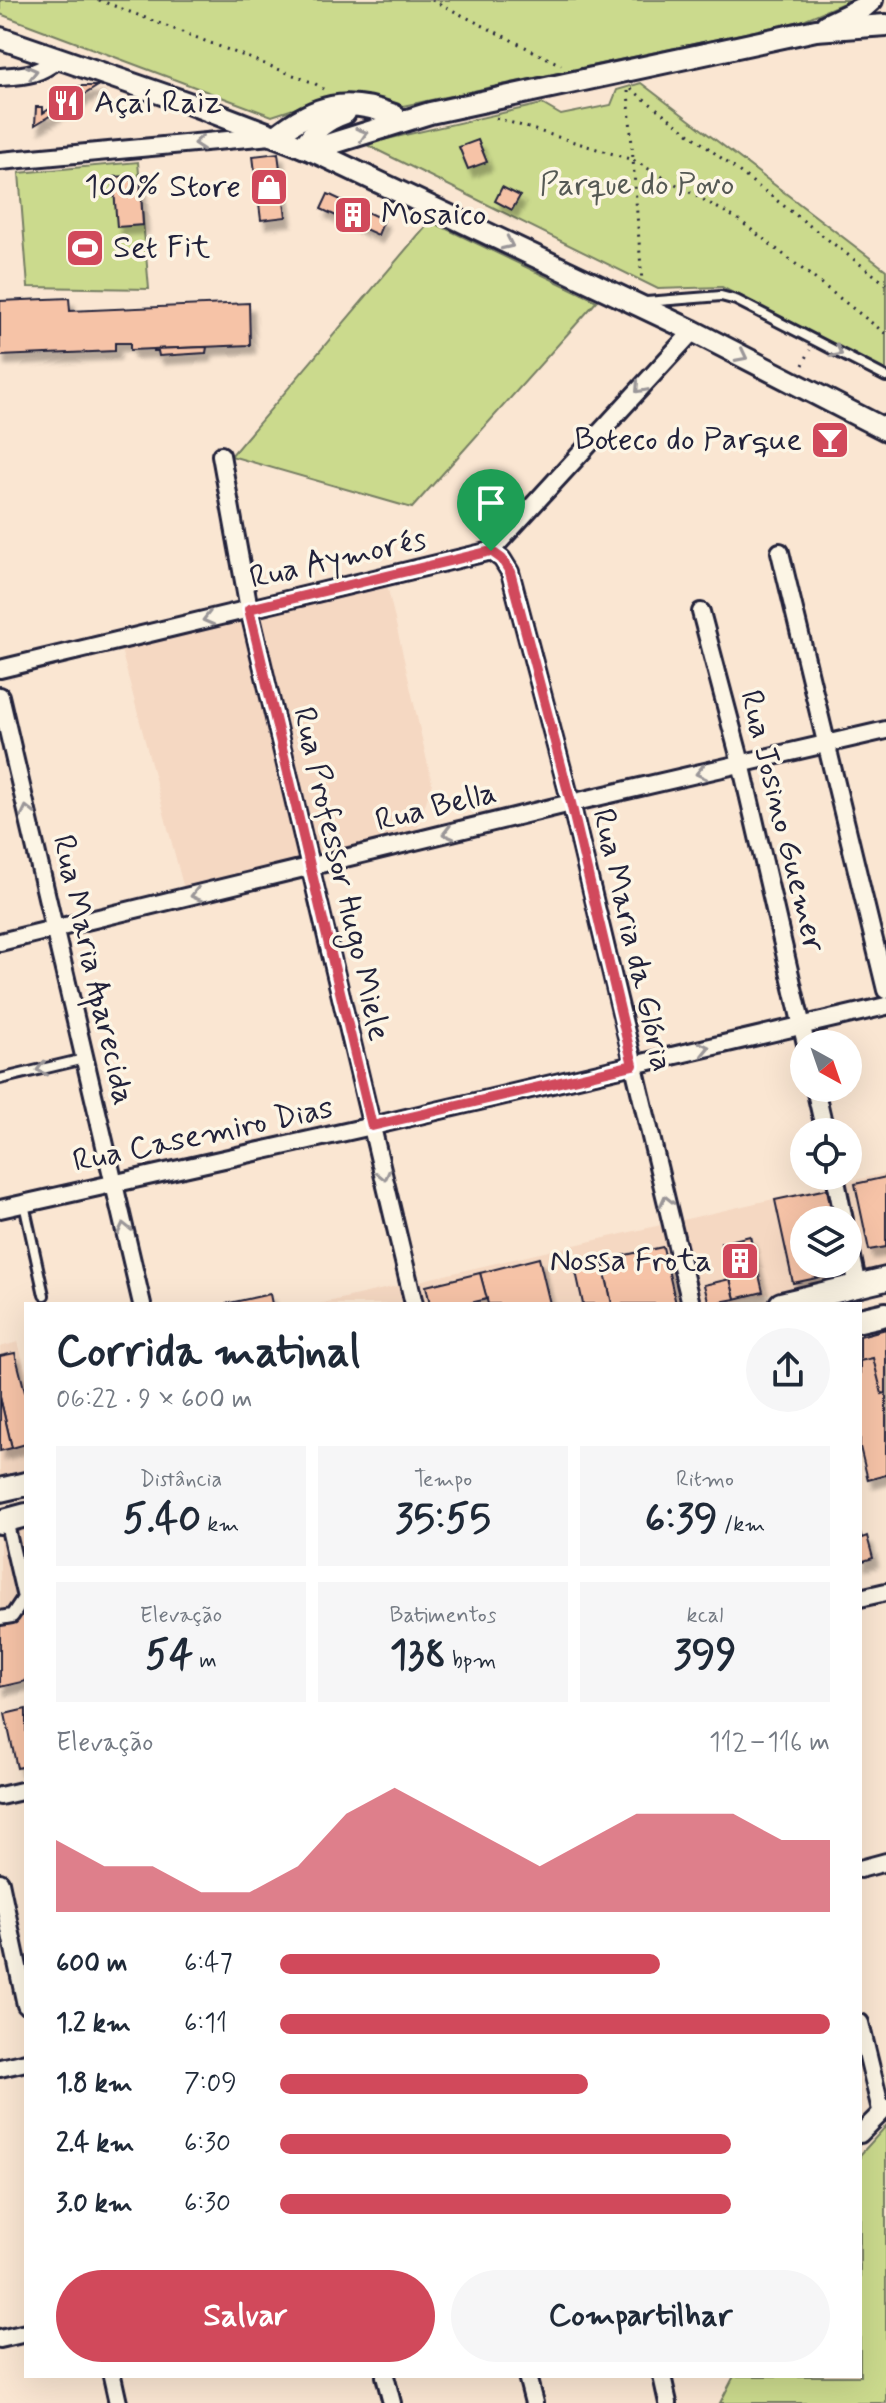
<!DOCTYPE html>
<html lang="pt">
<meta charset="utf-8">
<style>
body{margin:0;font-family:Mynerve,sans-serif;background:#f6f6f7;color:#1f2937;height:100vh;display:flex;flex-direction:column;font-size:30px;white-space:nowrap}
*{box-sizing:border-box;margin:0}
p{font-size:26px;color:#747a83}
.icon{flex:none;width:44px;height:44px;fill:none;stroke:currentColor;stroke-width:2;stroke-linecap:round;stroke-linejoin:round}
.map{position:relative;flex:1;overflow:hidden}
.drawer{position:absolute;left:24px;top:1302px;width:838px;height:1076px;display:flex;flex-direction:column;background:#fff;border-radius:0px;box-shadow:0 8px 32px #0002}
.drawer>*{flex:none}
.needle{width:52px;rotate:140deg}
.tools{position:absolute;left:790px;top:1030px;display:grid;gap:16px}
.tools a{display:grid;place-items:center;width:72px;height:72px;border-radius:50%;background:#fff;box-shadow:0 8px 32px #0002;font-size:40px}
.pin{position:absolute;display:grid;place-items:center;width:68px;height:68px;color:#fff;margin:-82px -34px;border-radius:50% 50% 50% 0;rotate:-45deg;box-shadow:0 0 8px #0007}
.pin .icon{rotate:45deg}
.round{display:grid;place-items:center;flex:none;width:84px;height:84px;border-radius:42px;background:#f6f6f7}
.headline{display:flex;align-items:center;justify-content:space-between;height:136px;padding:0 32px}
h1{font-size:44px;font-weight:700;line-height:60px}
.figures{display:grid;grid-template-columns:repeat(3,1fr);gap:12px;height:136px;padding:8px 32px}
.figures div{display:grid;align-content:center;border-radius:0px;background:#f6f6f7;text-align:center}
.figures b{font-size:40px;font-weight:700}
.figures small{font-size:22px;font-weight:400}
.figures p{font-size:22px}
.chart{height:224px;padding:16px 32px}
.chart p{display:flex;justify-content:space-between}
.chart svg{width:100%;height:144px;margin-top:8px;fill:#d1495b;opacity:.7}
.cta{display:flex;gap:16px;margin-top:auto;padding:16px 32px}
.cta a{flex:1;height:92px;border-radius:48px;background:#d1495b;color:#fff;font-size:32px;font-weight:700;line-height:92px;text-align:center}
.cta a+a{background:#f6f6f7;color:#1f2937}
ul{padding:0 32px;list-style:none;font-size:26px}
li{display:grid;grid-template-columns:128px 96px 1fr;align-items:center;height:60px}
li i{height:20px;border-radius:10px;background:#d1495b}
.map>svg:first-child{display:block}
.built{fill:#f5d8c2;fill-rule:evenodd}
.green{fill:#cbda8d;stroke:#767e64;stroke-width:2}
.building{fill:#f6c3a7;stroke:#22223b;stroke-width:2;filter:url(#shadow)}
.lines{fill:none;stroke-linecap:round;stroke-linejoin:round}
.service-casing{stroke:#22223b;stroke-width:14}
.pedestrian-casing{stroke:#22223b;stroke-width:18}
.minor-casing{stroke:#22223b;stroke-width:22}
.tertiary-casing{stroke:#22223b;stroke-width:26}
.secondary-casing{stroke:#22223b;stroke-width:28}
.path{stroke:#22223b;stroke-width:3;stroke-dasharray:2 6;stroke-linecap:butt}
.service{stroke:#fcf5e5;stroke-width:8}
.pedestrian{stroke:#fcf5e5;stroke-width:12}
.minor{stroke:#fcf5e5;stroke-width:16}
.tertiary{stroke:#fcf5e5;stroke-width:20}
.secondary{stroke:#fcf5e5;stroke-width:22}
.oneway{stroke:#9a9698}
.route-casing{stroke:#fff;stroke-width:16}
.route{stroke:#d1495b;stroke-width:10}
.labels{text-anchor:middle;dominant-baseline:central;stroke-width:7;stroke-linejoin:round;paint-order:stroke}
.poi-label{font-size:32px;fill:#22223b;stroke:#fcf5e5;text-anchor:start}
.park-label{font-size:32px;fill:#555954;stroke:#fcf5e5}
.street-label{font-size:32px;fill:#22223b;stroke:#fcf5e5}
</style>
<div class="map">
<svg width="886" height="2403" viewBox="0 0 886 2403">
<defs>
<filter id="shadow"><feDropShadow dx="5" dy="8" stdDeviation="2" flood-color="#0004"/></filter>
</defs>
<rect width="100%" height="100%" fill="#fae6d2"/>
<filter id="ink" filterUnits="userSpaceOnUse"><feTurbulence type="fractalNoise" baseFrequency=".0125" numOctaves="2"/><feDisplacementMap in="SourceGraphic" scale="16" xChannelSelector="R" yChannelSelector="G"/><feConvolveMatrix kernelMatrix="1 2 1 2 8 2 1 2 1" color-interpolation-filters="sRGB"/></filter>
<g filter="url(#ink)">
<g class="built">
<path d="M386,580L432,783L415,837L185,893L119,642Z"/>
<path d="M886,1173V1266L727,1304H319ZM804,1220H848V1264H804Z"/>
<path d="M18,1342L26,1372V1471L0,1478V1347Z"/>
<path d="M26,1527V1647L0,1653V1533Z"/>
</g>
<g class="green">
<path d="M0,0H851L801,21L403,106L368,96H333L272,116L0,14Z"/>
<path d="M641,83L886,270V374L722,287L658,289L365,144L542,104L561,115L611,105L617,90Z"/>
<path d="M138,162L149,289L28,287L19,173Z"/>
<path d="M430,221L597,301L412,508L231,456Z"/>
<path d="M886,2126V2403H720L734,2376H860V2155Z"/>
</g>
<g class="building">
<path d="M67,86H98L35,125L36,107H43V113L67,98Z"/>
<path d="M478,140L487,162L468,169L459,147Z"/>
<path d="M278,153L286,217L261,220L253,156Z"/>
<path d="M129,176V180L140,179L143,225L117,227L113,177Z"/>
<path d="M502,187L520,196L512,210L495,201Z"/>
<path d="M328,194L384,220L378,235L321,209Z"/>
<path d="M69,298L70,311L249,303L250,345L130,350V343H115V351L0,356V301Z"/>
<path d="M207,347L206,353L159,356L158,351H154V349Z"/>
<path d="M886,1177V1247L869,1250L855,1184Z"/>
<path d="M827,1189L833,1220H804V1264H843L845,1272L793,1283L775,1200Z"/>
<path d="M750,1236L763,1292L735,1299L721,1243Z"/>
<path d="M663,1247L676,1304H612L602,1260Z"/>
<path d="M539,1258L550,1304H488L480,1273Z"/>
<path d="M602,1260L612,1304H583L575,1267Z"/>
<path d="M480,1273L487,1299L466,1304H430L426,1286Z"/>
<path d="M730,1279L735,1299L709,1304L704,1285Z"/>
<path d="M270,1294L272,1304H225Z"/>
<path d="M886,1329V1475L868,1480L860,1447V1336Z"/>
<path d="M886,1329V1393L882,1394L873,1358L860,1361V1336Z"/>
<path d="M15,1353L26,1396V1444L12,1448L0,1397V1356Z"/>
<path d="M0,1397L12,1448L0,1451Z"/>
<path d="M860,1532L862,1538L867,1536L873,1558L860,1562Z"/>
<path d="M26,1552V1681L0,1687V1619L25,1598L14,1555Z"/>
<path d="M26,1709V1766L17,1768L5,1714Z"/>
</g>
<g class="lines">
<g class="service-casing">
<g id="service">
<path d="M646,302L721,296L736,300L886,377"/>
<path d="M0,1079L84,1059"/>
<path d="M24,1204L44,1295"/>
</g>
</g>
<g class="pedestrian-casing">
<path id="pedestrian" d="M0,1618L12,1616L24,1598L6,1520"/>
</g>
<g class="minor-casing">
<g id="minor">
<path d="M0,77C28,75 37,75 60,58"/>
<path d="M0,161L271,136"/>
<path d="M221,455L249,609L414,1304"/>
<path d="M491,551L502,559L510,572L571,803L691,1304"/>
<path d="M780,552L886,990"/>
<path d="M701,612L741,763L806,1044"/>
<path d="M0,669L491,551L693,331"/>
<path d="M0,696L142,1304"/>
<path d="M0,942L571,803L886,730"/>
<path d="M815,1088L825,1132"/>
<path d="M835,1176L844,1220"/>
<path d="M0,1209L372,1126L886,1006"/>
<path d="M848,1238L858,1286"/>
<path d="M860,1598L886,1592"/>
<path d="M0,1796L26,1790"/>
<path d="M860,1869L886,1862"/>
<path d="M0,1882L26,2005"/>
<path d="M860,2023L881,2110"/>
<path d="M0,2068L26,2062"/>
<path d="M860,2134L886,2108"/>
<path d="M0,2339L26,2333"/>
<path d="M112,2376L118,2403"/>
<path d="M385,2376L392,2403"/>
<path d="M527,2376L534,2403"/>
<path d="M662,2376L668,2403"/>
</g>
</g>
<g class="tertiary-casing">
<g id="tertiary">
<path d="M826,25L864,7L872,0"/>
<path d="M0,38L188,103L311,150L693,331L886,430"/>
<path d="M276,136C316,104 346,97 394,115"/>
<path d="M303,147C315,129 325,120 345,113"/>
<path d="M311,150L430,113L816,30L886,25"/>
</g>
</g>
<g class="secondary-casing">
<g id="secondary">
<path d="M781,1304L886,1279"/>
<path d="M860,1320L886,1314"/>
<path d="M0,1490L26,1484"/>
<path d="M0,1522L26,1515"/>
</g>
</g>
<g class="path">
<path d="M99,0L314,83L323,89"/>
<path d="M432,0L561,65"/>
<path d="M631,89L886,284"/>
<path d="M628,91L642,282"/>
<path d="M496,118L633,160L739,220L886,334"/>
<path d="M803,365L810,350"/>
</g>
<use href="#service" class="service"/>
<use href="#pedestrian" class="pedestrian"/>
<use href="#minor" class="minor"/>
<use href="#tertiary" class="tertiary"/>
<use href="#secondary" class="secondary"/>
</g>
<defs><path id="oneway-chevron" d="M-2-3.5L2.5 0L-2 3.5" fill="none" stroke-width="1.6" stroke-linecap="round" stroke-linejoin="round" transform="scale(2)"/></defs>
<g class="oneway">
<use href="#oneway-chevron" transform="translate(32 72) rotate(-14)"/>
<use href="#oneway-chevron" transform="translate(362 134) rotate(-18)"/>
<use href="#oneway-chevron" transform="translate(199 143) rotate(175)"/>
<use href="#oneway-chevron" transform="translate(508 244) rotate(25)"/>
<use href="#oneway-chevron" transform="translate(837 352) rotate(27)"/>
<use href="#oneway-chevron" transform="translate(742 356) rotate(27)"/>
<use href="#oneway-chevron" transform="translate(640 388) rotate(132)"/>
<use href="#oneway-chevron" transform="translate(208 619) rotate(166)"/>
<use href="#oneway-chevron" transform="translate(701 773) rotate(167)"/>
<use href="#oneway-chevron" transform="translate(27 811) rotate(-103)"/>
<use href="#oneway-chevron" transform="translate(448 833) rotate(166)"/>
<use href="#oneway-chevron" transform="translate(196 895) rotate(166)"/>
<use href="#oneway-chevron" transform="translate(704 1048) rotate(-13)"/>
<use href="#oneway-chevron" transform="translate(42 1069) rotate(167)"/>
<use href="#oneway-chevron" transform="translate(384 1175) rotate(77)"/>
<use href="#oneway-chevron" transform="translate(666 1201) rotate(-104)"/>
<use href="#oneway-chevron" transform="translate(124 1228) rotate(-103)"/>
</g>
</g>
<g class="lines" filter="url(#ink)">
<g class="route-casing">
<path id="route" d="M491,551L502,559L510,572L571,803L633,1065L372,1126L249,609Z"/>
</g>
<use href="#route" class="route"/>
</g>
<defs>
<g id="restaurant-square" transform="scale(2)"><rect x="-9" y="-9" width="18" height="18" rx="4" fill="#d1495b" stroke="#fcf5e5"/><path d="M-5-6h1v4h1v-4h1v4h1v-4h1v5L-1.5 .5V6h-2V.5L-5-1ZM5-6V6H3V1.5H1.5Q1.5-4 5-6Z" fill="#fff"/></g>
<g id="shop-square" transform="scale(2)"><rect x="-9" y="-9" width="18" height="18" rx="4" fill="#d1495b" stroke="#fcf5e5"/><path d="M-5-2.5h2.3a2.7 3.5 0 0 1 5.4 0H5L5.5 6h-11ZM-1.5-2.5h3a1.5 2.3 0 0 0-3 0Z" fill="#fff"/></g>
<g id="building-square" transform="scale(2)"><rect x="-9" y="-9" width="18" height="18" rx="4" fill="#d1495b" stroke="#fcf5e5"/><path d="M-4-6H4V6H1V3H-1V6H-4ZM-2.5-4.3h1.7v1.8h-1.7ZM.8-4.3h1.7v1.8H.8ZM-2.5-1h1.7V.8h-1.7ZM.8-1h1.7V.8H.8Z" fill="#fff"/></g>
<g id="stadium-square" transform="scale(2)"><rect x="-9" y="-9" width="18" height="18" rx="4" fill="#d1495b" stroke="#fcf5e5"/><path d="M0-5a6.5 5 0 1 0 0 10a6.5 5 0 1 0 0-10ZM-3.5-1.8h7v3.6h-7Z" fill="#fff"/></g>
<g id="bar-square" transform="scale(2)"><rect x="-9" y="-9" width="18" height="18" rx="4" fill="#d1495b" stroke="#fcf5e5"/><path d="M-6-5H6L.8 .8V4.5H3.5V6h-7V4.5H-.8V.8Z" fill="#fff"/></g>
</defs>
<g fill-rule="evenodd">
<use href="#restaurant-square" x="66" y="103"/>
<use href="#shop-square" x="269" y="187"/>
<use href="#building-square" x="353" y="215"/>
<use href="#stadium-square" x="85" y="248"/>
<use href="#bar-square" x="830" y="440"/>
<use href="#building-square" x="740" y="1261"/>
</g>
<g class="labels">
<g class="poi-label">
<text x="94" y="103">Açaí Raiz</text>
<text x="241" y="187" text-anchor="end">100% Store</text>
<text x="381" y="215">Mosaico</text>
<text x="113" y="248">Set Fit</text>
<text x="802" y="440" text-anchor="end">Boteco do Parque</text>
<text x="712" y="1261" text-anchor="end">Nossa Frota</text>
</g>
<g class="park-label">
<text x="637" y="185">Parque do Povo</text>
</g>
<g class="street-label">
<text transform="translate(338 559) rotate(-13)">Rua Aymorés</text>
<text transform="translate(436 807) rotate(-14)">Rua Bella</text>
<text transform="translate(782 821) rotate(76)">Rua Josino Guemer</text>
<text transform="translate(341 874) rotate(77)">Rua Professor Hugo Miele</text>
<text transform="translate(632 940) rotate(77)">Rua Maria da Glória</text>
<text transform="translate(93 970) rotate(77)">Rua Maria Aparecida</text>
<text transform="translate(203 1135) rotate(-12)">Rua Casemiro Dias</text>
</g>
</g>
</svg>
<div class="tools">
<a><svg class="needle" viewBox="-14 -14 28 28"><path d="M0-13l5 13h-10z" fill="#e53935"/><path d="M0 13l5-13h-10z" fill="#747a83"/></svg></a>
<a><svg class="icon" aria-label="locate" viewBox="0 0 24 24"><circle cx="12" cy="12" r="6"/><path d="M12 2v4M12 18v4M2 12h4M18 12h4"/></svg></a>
<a><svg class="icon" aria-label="layers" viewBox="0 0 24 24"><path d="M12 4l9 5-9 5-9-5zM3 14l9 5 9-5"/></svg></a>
</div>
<div class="pin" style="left:491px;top:551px;background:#1e9e55"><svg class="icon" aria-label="arrive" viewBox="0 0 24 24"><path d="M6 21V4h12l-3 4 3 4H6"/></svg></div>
<section class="drawer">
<div class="headline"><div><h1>Corrida matinal</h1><p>06:22 · 9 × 600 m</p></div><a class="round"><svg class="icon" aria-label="share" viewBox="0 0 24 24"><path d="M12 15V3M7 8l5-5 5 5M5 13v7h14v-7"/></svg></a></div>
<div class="figures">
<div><p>Distância</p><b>5.40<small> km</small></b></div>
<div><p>Tempo</p><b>35:55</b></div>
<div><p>Ritmo</p><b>6:39<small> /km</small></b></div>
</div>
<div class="figures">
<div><p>Elevação</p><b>54<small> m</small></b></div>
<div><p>Batimentos</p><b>138<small> bpm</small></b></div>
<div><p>kcal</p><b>399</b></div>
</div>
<div class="chart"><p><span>Elevação</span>112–116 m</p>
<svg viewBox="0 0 160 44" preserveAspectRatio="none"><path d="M0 44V22L10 30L20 30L30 38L40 38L50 30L60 14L70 6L80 14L90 22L100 30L110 22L120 14L130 14L140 14L150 22L160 22V44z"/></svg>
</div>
<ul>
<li><b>600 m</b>6:47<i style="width:69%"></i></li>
<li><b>1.2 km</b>6:11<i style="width:100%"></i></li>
<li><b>1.8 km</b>7:09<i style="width:56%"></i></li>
<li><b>2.4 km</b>6:30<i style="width:82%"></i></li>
<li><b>3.0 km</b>6:30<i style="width:82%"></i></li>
</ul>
<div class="cta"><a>Salvar</a><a>Compartilhar</a></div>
</section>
</div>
